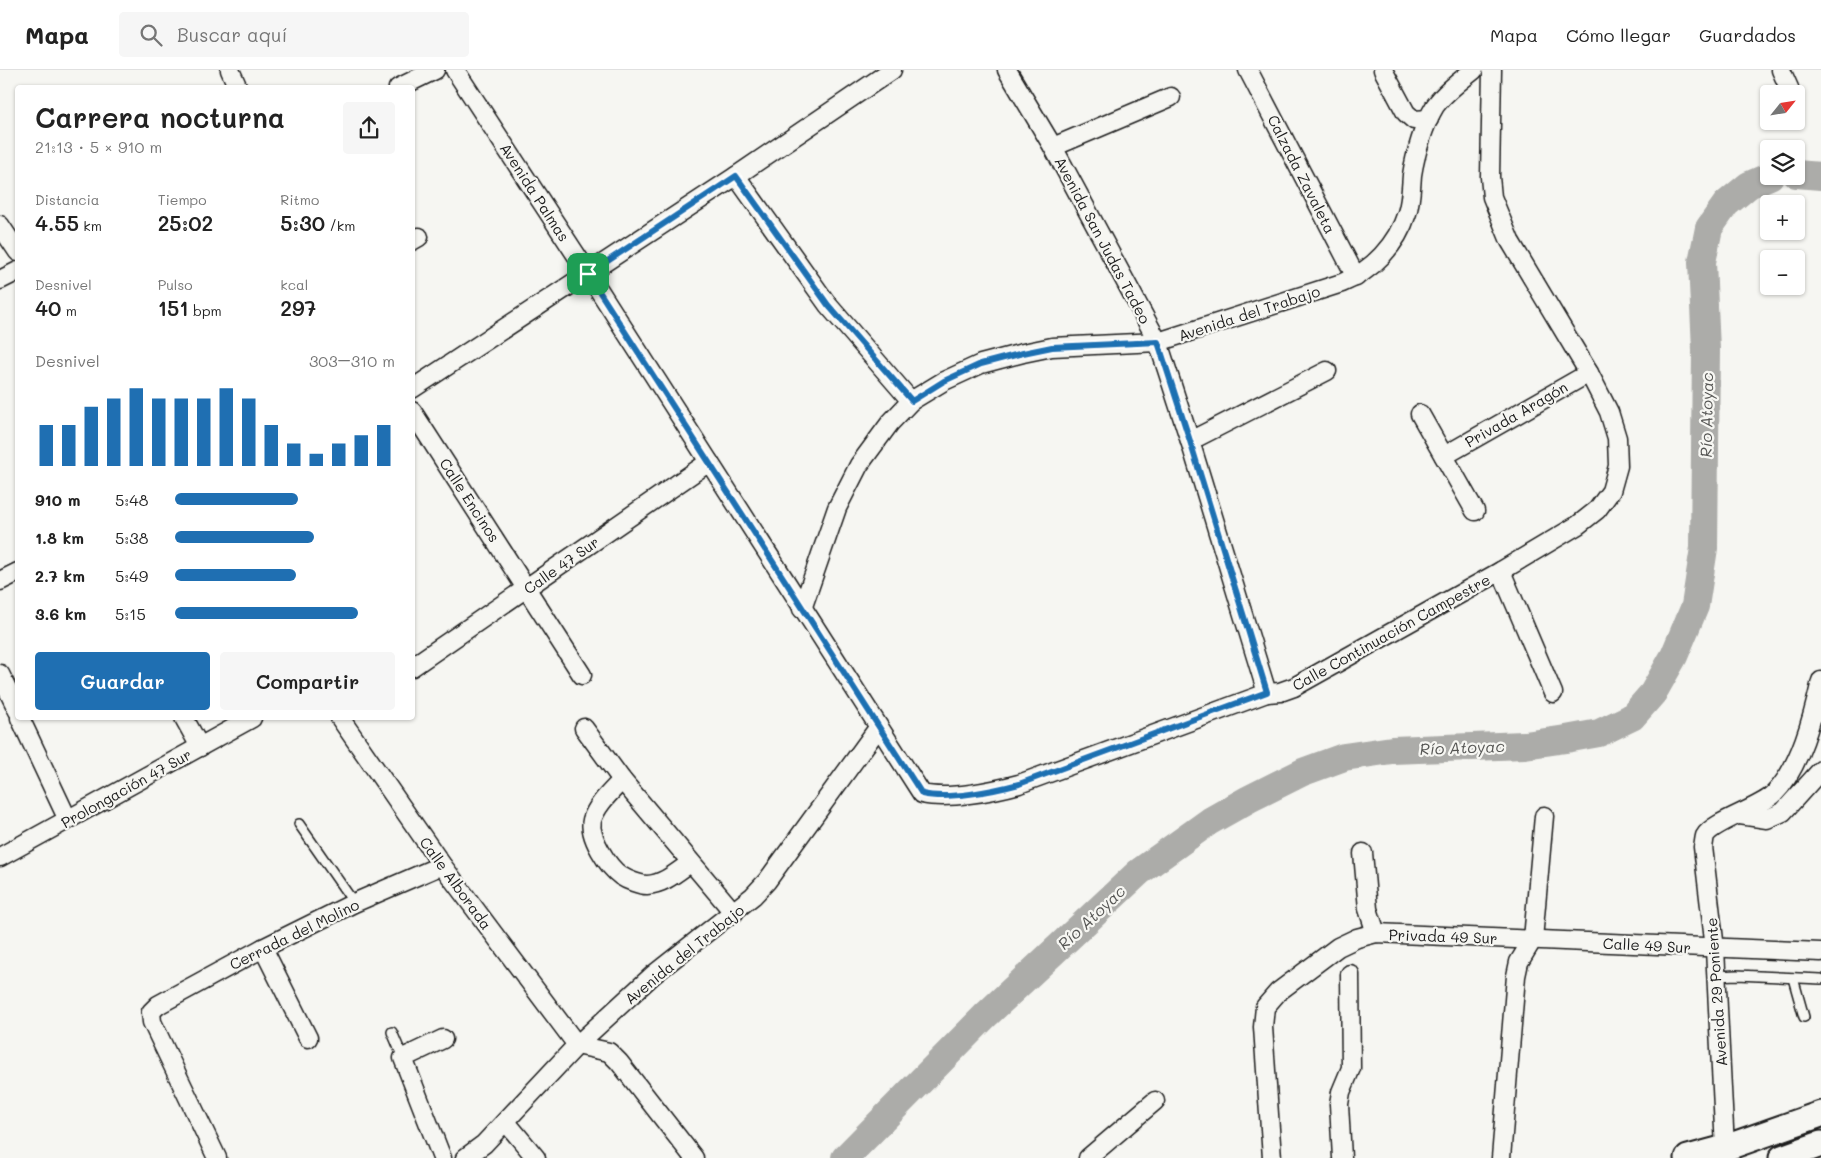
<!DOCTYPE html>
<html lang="es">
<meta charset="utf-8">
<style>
body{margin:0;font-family:Mali,sans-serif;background:#f6f6f6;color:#222;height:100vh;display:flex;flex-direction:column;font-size:19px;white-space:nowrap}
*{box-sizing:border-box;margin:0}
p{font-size:16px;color:#767676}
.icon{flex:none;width:28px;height:28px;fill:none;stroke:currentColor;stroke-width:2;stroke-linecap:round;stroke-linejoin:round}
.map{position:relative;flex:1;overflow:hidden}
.drawer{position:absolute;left:15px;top:15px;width:400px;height:635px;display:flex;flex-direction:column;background:#fff;border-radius:5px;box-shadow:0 1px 4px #0004}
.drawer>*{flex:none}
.needle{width:32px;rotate:60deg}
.buttons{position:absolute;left:1760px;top:15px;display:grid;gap:10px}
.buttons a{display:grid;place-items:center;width:45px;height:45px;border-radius:5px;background:#fff;box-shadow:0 1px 4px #0004;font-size:25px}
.pin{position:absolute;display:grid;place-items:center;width:42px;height:42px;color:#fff;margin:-21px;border-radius:10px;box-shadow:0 2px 8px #0006}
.round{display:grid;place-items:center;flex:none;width:52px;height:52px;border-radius:5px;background:#f6f6f6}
.head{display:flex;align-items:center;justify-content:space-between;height:85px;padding:0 20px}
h1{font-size:28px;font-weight:600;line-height:38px}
.metrics{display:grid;grid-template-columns:repeat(3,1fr);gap:8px;height:85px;padding:5px 20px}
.metrics div{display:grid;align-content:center}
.metrics b{font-size:21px;font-weight:600}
.metrics small{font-size:14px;font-weight:400}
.metrics p{font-size:14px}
.chart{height:140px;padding:10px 20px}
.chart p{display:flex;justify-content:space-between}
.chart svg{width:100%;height:90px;margin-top:5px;stroke:#1f6fb2;stroke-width:6}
.cta{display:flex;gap:10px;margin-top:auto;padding:10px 20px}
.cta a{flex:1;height:58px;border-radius:5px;background:#1f6fb2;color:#fff;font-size:20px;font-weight:600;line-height:58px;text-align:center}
.cta a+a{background:#f6f6f6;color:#222}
ul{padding:0 20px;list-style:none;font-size:16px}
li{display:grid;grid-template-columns:80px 60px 1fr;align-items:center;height:38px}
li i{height:12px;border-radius:6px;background:#1f6fb2}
header{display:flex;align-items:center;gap:30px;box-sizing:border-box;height:70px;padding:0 25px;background:#fff;border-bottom:1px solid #e0e0e0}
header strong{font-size:24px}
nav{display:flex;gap:28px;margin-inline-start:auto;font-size:18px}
.search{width:350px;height:45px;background:#f6f6f6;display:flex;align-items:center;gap:12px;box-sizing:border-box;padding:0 18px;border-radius:5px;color:#767676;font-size:19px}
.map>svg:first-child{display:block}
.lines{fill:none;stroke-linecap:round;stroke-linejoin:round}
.river{stroke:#acaca9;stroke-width:28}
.service-casing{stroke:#1c1c1c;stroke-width:12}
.minor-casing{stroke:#1c1c1c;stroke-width:21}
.secondary-casing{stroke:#1c1c1c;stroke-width:29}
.service{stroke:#f6f6f2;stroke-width:9}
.minor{stroke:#f6f6f2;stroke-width:18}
.secondary{stroke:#f6f6f2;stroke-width:25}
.route-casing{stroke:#fff;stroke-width:10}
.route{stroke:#1f6fb2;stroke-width:6}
.labels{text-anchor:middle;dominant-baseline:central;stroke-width:4.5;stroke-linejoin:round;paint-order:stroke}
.street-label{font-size:15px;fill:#1c1c1c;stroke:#f6f6f2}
.water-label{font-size:16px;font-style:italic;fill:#565654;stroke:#f6f6f2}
</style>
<header>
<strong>Mapa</strong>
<div class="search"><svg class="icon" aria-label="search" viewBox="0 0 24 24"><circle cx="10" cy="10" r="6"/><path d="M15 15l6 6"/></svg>Buscar aquí</div>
<nav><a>Mapa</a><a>Cómo llegar</a><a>Guardados</a></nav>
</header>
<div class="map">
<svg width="1821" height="1088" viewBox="0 0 1821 1088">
<rect width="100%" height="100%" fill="#f6f6f2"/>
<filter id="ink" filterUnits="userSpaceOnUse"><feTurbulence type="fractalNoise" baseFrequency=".02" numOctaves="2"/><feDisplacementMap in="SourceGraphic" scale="10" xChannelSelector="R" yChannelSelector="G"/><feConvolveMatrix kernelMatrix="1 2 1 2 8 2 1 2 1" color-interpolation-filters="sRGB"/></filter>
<g filter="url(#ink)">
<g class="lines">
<g class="river">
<path d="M1796,104L1821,106"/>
<path d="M845,1088L985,946L1139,802L1210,751L1249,729L1303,702L1344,687L1392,680L1525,675L1566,669L1599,663L1632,647L1653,623L1674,586L1695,536L1704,478L1706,280L1702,192L1709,158L1726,134L1749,115L1770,106"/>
</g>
<g class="service-casing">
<g id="service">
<path d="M299,754L354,833"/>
<path d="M1716,906L1737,905L1821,909"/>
<path d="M1793,908L1804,947"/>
<path d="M392,962L403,988"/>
</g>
</g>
<g class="minor-casing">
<g id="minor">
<path d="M230,0L238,18"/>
<path d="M455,0L588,203L922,724C948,730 993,721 1019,714L1267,623"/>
<path d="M1007,0L1053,77L1158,272L1190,371L1267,623L1280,622L1294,617L1501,501L1578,455L1597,440L1611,421L1618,396L1617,368L1609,342L1589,303L1510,171L1492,127L1490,107L1492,0"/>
<path d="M1248,0L1356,207"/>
<path d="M1383,0L1406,43L1414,50L1429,49"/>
<path d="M1781,0L1789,18"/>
<path d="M398,18L435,0"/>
<path d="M1053,77L1171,27"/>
<path d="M736,106L828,235L911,331"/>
<path d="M0,155L18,182"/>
<path d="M412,171L419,167"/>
<path d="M0,210L18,201"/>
<path d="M412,319L736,106L892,0"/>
<path d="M412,341L582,605"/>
<path d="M1420,344L1475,441"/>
<path d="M1190,371L1327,301"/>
<path d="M1444,386L1589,303"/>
<path d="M1501,501L1553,623"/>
<path d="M0,511L18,502"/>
<path d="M802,539L837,438L859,395L890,353L911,331L944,311L981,294L1023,283L1052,277L1158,272L1342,213C1372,201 1397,175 1407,143C1411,131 1411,117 1412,105C1415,85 1424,54 1435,36C1445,22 1460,11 1474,0"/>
<path d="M412,597L709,392"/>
<path d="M0,604L18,641"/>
<path d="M20,648L68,750"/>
<path d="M184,648L200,677"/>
<path d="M340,648L442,795L577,975L609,982L619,992L694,1088"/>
<path d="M584,658L622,710L734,843"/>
<path d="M622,710C611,722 597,734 592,750C588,766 608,797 621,806C627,810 640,815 647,815C664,814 677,802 690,793"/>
<path d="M1740,745L1767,749L1783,742L1821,700"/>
<path d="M1363,783L1368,839L1376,863"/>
<path d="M0,787L252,648"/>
<path d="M263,878L308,968"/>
<path d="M506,1052L536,1088"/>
<path d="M1725,1078L1715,879L1703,777C1704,774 1704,769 1705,766C1712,752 1760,738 1774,724C1800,698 1813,646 1821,611"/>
<path d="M217,1088L152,952L151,942L158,935L263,878L354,833L442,795"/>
<path d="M442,1088L403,988L443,969"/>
<path d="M465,1088L484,1074L577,975L653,905L753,826L767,811L878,658"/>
<path d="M1088,1088L1155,1031"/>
<path d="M1272,1088L1263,957L1265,937L1278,922L1338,877L1357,868L1376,863C1524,868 1673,877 1821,882"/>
<path d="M1342,1088L1339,1034L1341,1022L1351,998L1350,904"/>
<path d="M1501,1088L1516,906L1519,892L1533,869L1544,746"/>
</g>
</g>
<g class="secondary-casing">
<g id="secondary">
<path d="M1688,1088L1725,1078L1821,1044"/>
<path d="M1782,1088L1821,1074"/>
</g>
</g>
<use href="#service" class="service"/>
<use href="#minor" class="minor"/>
<use href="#secondary" class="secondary"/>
</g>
</g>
<g class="lines" filter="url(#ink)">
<g class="route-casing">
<path id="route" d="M736,106L828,235L912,331L944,311L981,294L1023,283L1052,277L1158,272L1190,371L1267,622L1019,714C993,721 948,730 922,724L588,204Z"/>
</g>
<use href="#route" class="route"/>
</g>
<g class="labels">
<g class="street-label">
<text transform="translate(1302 104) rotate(63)">Calzada Zavaleta</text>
<text transform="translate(535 122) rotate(57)">Avenida Palmas</text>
<text transform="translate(1103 170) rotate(62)">Avenida San Judas Tadeo</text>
<text transform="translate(1249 243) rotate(-18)">Avenida del Trabajo</text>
<text transform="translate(1516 344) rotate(-30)">Privada Aragón</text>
<text transform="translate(470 430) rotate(57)">Calle Encinos</text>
<text transform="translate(561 495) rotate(-35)">Calle 47 Sur</text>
<text transform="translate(1391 562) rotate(-29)">Calle Continuación Campestre</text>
<text transform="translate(126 718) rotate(-29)">Prolongación 47 Sur</text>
<text transform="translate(456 813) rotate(54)">Calle Alborada</text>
<text transform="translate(294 864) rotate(-26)">Cerrada del Molino</text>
<text transform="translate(1443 866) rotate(2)">Privada 49 Sur</text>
<text transform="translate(1647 875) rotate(3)">Calle 49 Sur</text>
<text transform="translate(684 884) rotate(-39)">Avenida del Trabajo</text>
<text transform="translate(1716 922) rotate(-94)">Avenida 29 Poniente</text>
</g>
<g class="water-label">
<text transform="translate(1706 345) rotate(-89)">Río Atoyac</text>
<text transform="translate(1462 677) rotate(-2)">Río Atoyac</text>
<text transform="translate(1091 847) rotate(-43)">Río Atoyac</text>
</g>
</g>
</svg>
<div class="buttons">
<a><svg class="needle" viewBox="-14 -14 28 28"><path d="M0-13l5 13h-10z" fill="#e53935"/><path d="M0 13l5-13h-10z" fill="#767676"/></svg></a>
<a><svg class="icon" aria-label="layers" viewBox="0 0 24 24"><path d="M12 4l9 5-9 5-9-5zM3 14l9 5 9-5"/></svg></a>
<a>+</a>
<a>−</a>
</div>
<div class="pin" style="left:588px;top:204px;background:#1e9e55"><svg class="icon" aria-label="arrive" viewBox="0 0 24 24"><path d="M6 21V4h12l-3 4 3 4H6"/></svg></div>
<section class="drawer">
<div class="head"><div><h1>Carrera nocturna</h1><p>21:13 · 5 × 910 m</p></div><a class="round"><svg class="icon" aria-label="share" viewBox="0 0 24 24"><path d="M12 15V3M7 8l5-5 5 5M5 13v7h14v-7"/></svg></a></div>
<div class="metrics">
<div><p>Distancia</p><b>4.55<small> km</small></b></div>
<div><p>Tiempo</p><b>25:02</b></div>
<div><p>Ritmo</p><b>5:30<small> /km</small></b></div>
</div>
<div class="metrics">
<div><p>Desnivel</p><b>40<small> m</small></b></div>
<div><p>Pulso</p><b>151<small> bpm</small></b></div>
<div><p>kcal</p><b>297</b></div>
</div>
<div class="chart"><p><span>Desnivel</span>303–310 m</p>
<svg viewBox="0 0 160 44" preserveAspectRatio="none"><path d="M5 44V24M15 44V24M25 44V15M35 44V11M45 44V6M55 44V11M65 44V11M75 44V11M85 44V6M95 44V11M105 44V24M115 44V33M125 44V38M135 44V33M145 44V29M155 44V24"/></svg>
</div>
<ul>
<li><b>910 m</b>5:48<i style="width:56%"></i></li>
<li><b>1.8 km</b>5:38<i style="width:63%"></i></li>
<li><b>2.7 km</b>5:49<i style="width:55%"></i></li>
<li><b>3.6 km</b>5:15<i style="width:83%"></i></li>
</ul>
<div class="cta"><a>Guardar</a><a>Compartir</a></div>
</section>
</div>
